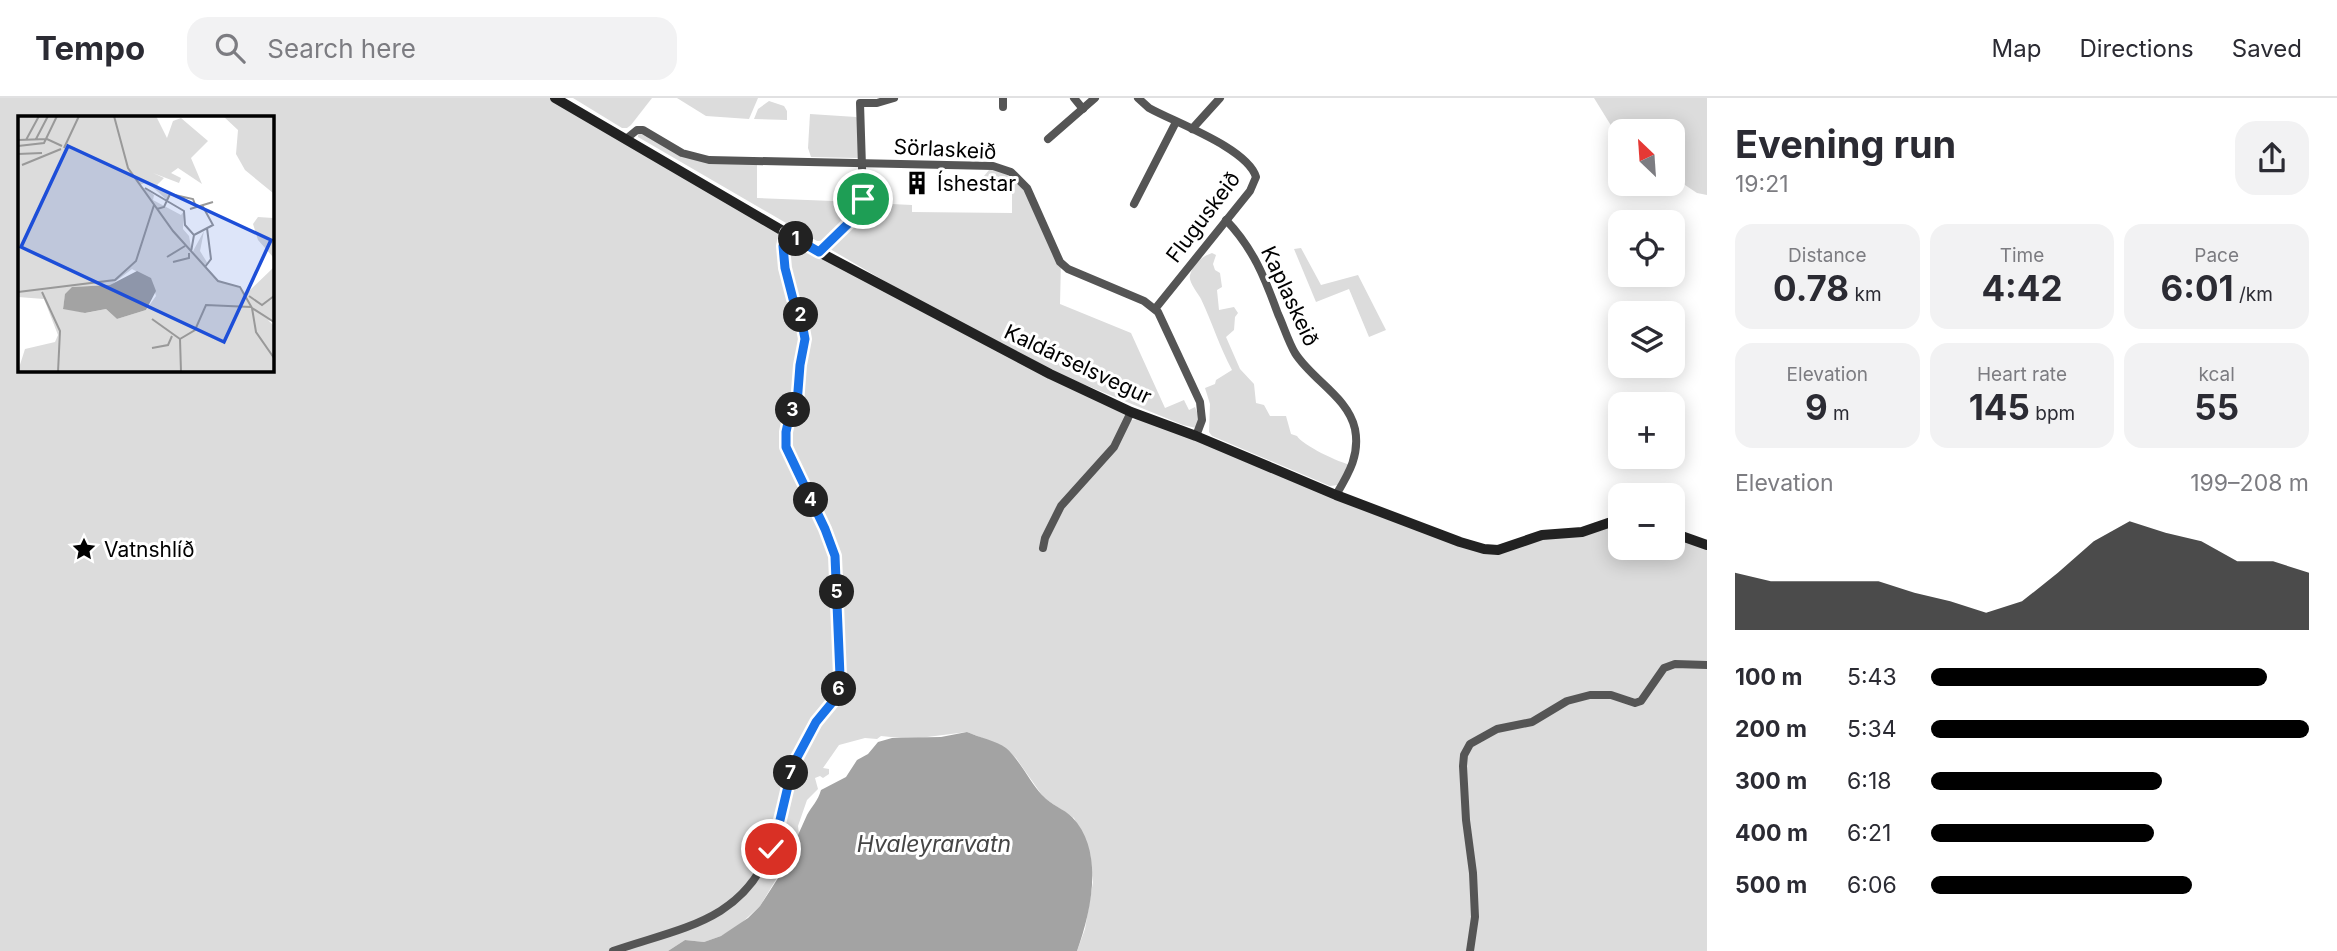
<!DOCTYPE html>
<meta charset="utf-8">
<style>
body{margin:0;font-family:Inter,sans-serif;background:#f2f2f3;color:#2b2b33;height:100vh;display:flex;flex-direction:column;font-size:26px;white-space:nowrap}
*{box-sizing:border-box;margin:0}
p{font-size:23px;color:#7c7c81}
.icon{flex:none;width:38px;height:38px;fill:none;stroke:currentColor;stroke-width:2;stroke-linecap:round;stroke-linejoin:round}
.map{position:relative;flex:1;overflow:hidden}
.panel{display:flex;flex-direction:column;background:#fff;width:630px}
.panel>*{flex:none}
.needle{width:46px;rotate:335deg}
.buttons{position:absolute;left:1608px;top:21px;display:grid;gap:14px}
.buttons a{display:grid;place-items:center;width:77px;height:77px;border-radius:14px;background:#fff;box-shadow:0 4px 18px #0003;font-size:35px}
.pin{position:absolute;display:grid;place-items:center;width:60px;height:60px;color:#fff;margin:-30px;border:4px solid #fff;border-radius:50%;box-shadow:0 2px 7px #0007}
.km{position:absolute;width:35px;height:35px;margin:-18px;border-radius:50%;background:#222;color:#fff;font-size:19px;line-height:35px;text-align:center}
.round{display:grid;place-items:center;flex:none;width:74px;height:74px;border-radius:21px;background:#f2f2f3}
.overview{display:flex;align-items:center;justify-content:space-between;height:119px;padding:0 28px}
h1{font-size:38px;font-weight:700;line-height:52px}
.figures{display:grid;grid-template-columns:repeat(3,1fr);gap:10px;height:119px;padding:7px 28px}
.figures div{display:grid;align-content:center;border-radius:18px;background:#f2f2f3;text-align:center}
.figures b{font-size:35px;font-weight:700}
.figures small{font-size:19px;font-weight:400}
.figures p{font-size:19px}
.chart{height:196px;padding:14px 28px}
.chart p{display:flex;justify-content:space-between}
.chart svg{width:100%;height:126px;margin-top:7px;fill:#000;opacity:.7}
ul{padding:0 28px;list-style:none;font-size:23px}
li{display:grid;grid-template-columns:112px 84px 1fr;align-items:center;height:52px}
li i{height:18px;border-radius:9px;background:#000}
header{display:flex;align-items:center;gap:42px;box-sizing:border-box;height:98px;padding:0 35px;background:#fff;border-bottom:2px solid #e1e1e2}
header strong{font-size:33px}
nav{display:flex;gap:38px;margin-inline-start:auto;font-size:24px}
.search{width:490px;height:63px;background:#f2f2f3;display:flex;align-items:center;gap:18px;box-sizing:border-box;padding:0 24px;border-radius:21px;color:#7c7c81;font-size:26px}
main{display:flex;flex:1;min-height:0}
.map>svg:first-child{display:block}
.green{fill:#dcdcdc;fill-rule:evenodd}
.water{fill:#a3a3a3}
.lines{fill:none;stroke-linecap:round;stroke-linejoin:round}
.street{stroke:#555;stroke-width:8}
.secondary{stroke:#222;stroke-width:10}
.route-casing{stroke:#fff;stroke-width:14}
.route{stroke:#1a73e8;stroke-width:9}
.labels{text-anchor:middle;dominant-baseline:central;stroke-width:6;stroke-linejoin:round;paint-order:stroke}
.street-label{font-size:21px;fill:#000;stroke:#fff}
.poi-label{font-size:21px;fill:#000;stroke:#fff;text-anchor:start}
.water-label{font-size:23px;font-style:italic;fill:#444;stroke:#fff}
.inset-road{fill:none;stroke:#999;stroke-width:2}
.view{fill:#1d4ed8;fill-opacity:0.15;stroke:#1d4ed8;stroke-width:3.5}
.inset-edge{fill:none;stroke:#000;stroke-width:3.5}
</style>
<header>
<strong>Tempo</strong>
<div class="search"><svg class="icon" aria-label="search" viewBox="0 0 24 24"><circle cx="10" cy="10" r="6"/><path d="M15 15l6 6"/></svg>Search here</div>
<nav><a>Map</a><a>Directions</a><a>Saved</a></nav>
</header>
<main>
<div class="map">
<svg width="1707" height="853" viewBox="0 0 1707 853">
<rect width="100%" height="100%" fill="#fff"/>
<g class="green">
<path d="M0,0H564L782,132L790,144L791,142L1127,315L1124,323L1146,320L1470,451L1540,442L1620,423V450H1673V437L1707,448V853H1077L1085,831L1093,784L1090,755L1074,720L1044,700L1016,660L1000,647L967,634L911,641L881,638L877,641L865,640L839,647L823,670L829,671V676L823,680L820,678L815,680L818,691L807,702L798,728L799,736L790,758L760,808L737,829L721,838L704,844L685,842L668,853H0ZM19,19H271V271H19Z"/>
<path d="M573,0H652L631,27L627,30H622Z"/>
<path d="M677,0H758L749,21L706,18Z"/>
<path d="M1594,0H1707V97L1697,95L1673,79V33H1620V42Z"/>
<path d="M769,3L784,8L787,13V22L754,21L758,11Z"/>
<path d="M810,16L856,19L861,23L858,60L811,59L808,50Z"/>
<path d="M638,34L686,56L757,65V100L859,104C853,118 834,144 817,143L638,39Z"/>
<path d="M995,71L1010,77L1020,85L1061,163L1060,206L1131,235L1165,310L1184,302L1189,312L1195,309L1199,319L1196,330L1183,327L1066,279L905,195L830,151V146L864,109L867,97L884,94L891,99V106L912,107V114L1012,115V86H984V78L989,72Z"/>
<path d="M1301,150L1321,187L1358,177L1386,232L1369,239L1349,191L1316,204L1294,151Z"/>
<path d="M1212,155L1216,157L1213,166L1215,172L1220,175L1222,189L1217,192L1219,212L1234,209L1238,215L1235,219L1234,232L1226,239L1240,271L1254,286L1256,305L1264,307L1270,318H1286L1291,336L1297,338C1302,347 1340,365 1351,367L1338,387L1330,388L1212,338L1209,334L1210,306L1205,290L1215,286L1216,282L1232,272C1220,250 1212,224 1201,201C1198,195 1188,184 1190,177C1194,165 1201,159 1212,155Z"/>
</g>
<path class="water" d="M967,634C978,639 997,643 1006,650C1019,661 1030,684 1042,697C1051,707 1064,711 1072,719C1105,753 1091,814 1077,853H668L685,842L704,844L721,838L748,820L760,808L780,777L807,717C812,708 818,703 821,692L846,679L857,662L868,656L878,644L892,640L941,639Z"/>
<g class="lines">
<g class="street">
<path d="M1003,0V9"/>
<path d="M1074,0L1083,11"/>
<path d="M1138,0L1149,10C1176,25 1247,50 1256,79L1250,93L1155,211"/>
<path d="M1192,31L1220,0"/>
<path d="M626,41L637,32H643L682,55L709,62L993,68L1011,74L1027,90L1060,164L1068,171L1144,203L1158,214L1200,304L1202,322L1196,338"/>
<path d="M1048,41L1095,0"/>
<path d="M1134,106L1176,24"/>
<path d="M1226,122C1253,150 1265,180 1278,216C1284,229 1288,243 1295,255C1312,282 1348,299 1355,331C1360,357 1349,375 1336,397"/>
<path d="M819,154C836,139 858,124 863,101L860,5H877L894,0"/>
<path d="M1043,450L1045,440L1061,408L1114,349L1131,314"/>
<path d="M613,853C679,830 744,824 771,749C781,722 783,693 793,666C799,652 807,636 816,624C829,605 838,602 840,578L835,458L825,431L786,349V334L789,320L797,306L800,267L805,241L800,214L793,201L785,170L783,148L786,135"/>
<path d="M1470,853L1475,819L1473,775L1466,722L1463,668L1464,657L1470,646L1497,631L1532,624L1567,603L1590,597H1611L1635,605L1641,603L1664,570L1675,566L1707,567"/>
</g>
<g class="secondary">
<path d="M555,0L819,154L1050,276L1131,314L1196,338L1336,397L1460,444L1484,451L1498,452L1542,437L1582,434L1620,421"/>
<path d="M1673,435L1707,447"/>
</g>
</g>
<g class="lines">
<g class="route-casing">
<path id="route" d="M771,751L780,722L793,667L816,624L835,601L839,593L840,578L835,458L825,431L786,349V334L789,320L797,306L800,267L805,241L800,214L793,201L785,170L783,148L786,135L819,154L856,118L863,101"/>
</g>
<use href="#route" class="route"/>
</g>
<defs>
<g id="building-bare" transform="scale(1.89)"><path d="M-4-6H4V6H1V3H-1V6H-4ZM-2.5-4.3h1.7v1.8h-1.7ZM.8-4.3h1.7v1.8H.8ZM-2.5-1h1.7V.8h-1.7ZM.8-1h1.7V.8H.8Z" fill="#000" stroke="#fff" stroke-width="2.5" paint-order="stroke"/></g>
<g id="sight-bare" transform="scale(1.89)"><path d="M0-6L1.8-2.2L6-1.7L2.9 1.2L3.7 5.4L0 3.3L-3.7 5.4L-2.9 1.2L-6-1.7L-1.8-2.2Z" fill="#000" stroke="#fff" stroke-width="2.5" paint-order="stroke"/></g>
</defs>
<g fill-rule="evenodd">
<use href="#building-bare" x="917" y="85"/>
<use href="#sight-bare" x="84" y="451"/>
</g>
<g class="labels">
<g class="street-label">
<text transform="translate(945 51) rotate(3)">Sörlaskeið</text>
<text transform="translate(1203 119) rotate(-53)">Fluguskeið</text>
<text transform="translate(1290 198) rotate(65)">Kaplaskeið</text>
<text transform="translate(1078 266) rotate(25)">Kaldárselsvegur</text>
</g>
<g class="poi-label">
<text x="937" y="85">Íshestar</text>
<text x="104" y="451">Vatnshlíð</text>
</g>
<g class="water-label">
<text x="934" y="746">Hvaleyrarvatn</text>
</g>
</g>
<g transform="translate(18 18)">
<rect width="256" height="256" fill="#fff"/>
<path d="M0,0H138L149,22L155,5L163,2L190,25L173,42L184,68L160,52L153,57L163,62L161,67L135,57L146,62L139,69L151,79L149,84L129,66L122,69L136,79L135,84L163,99L166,95L165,113L171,120L174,137L186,115L182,135L190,148L186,150L201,166L219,170L228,178L255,152V206L250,204L255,209V255H0L7,233L37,226L40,219L26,183L0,181ZM114,153L133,163L138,180L128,194L99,203L88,193L68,197L45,192L47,180L55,171L93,169ZM205,0H255V77L227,54L218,38L220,14ZM240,101L255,102V141L240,124L235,108Z" fill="#dcdcdc" fill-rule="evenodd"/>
<path d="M119,155L133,162L138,175L128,194L99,203L88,193L67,197L45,193L47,178L54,171L92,169Z" fill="#a3a3a3"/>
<path class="inset-road" d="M96,0L110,52L155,115L200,165L222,171L234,192L256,206M18,23L30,0M0,24L29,23L44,30M8,24L21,0M0,30L26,27L39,0M46,32L61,0M0,38L24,37M4,49L43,33M127,72L166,95L167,109L176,119L173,136M139,93L146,91L152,78L175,83L178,91M172,93L195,86M176,119L195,109L184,89M149,141L167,130M155,146L171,142V137M187,151L193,143L189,112M0,176L97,164L118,145L136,89M24,176L42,215L40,256M231,180L244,189L256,180M234,192L238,216L256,242M134,203L162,223M134,232L150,229L154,220M163,256L162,223L177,214L188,189L233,191"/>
<path class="view" d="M50,30L253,124L206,226L3,131Z"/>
<rect width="256" height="256" class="inset-edge"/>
</g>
</svg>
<div class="buttons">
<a><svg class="needle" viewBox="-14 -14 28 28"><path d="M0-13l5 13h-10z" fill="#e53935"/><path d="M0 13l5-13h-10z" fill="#7c7c81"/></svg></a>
<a><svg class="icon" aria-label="locate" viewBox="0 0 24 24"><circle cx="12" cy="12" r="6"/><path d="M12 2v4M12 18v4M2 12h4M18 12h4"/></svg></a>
<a><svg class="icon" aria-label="layers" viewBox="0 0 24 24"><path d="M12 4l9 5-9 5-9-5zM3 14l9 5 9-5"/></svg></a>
<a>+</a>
<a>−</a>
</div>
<div class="pin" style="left:863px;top:101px;background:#1e9e55"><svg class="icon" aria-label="arrive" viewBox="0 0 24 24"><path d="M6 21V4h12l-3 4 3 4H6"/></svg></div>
<div class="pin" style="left:771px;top:751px;background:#d93025"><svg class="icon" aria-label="check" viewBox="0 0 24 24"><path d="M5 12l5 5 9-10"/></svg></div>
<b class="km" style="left:796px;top:141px">1</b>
<b class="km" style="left:801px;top:217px">2</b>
<b class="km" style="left:793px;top:312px">3</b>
<b class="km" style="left:811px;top:402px">4</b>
<b class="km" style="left:837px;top:494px">5</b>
<b class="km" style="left:839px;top:591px">6</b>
<b class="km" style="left:791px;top:675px">7</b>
</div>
<section class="panel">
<div class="overview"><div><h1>Evening run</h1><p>19:21</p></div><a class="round"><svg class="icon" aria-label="share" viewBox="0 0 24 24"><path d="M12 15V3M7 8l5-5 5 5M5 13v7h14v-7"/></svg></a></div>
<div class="figures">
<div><p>Distance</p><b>0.78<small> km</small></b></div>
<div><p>Time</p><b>4:42</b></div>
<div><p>Pace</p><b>6:01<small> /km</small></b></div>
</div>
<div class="figures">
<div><p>Elevation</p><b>9<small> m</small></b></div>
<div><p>Heart rate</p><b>145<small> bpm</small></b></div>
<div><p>kcal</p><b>55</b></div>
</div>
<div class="chart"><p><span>Elevation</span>199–208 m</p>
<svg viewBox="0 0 160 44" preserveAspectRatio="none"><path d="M0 44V24L10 27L20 27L30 27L40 27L50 31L60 34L70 38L80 34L90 24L100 13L110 6L120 10L130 13L140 20L150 20L160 24V44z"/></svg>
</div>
<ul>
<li><b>100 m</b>5:43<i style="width:89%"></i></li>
<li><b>200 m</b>5:34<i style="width:100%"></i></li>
<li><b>300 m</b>6:18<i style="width:61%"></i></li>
<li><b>400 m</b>6:21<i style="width:59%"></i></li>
<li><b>500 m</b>6:06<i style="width:69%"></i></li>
</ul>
</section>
</main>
